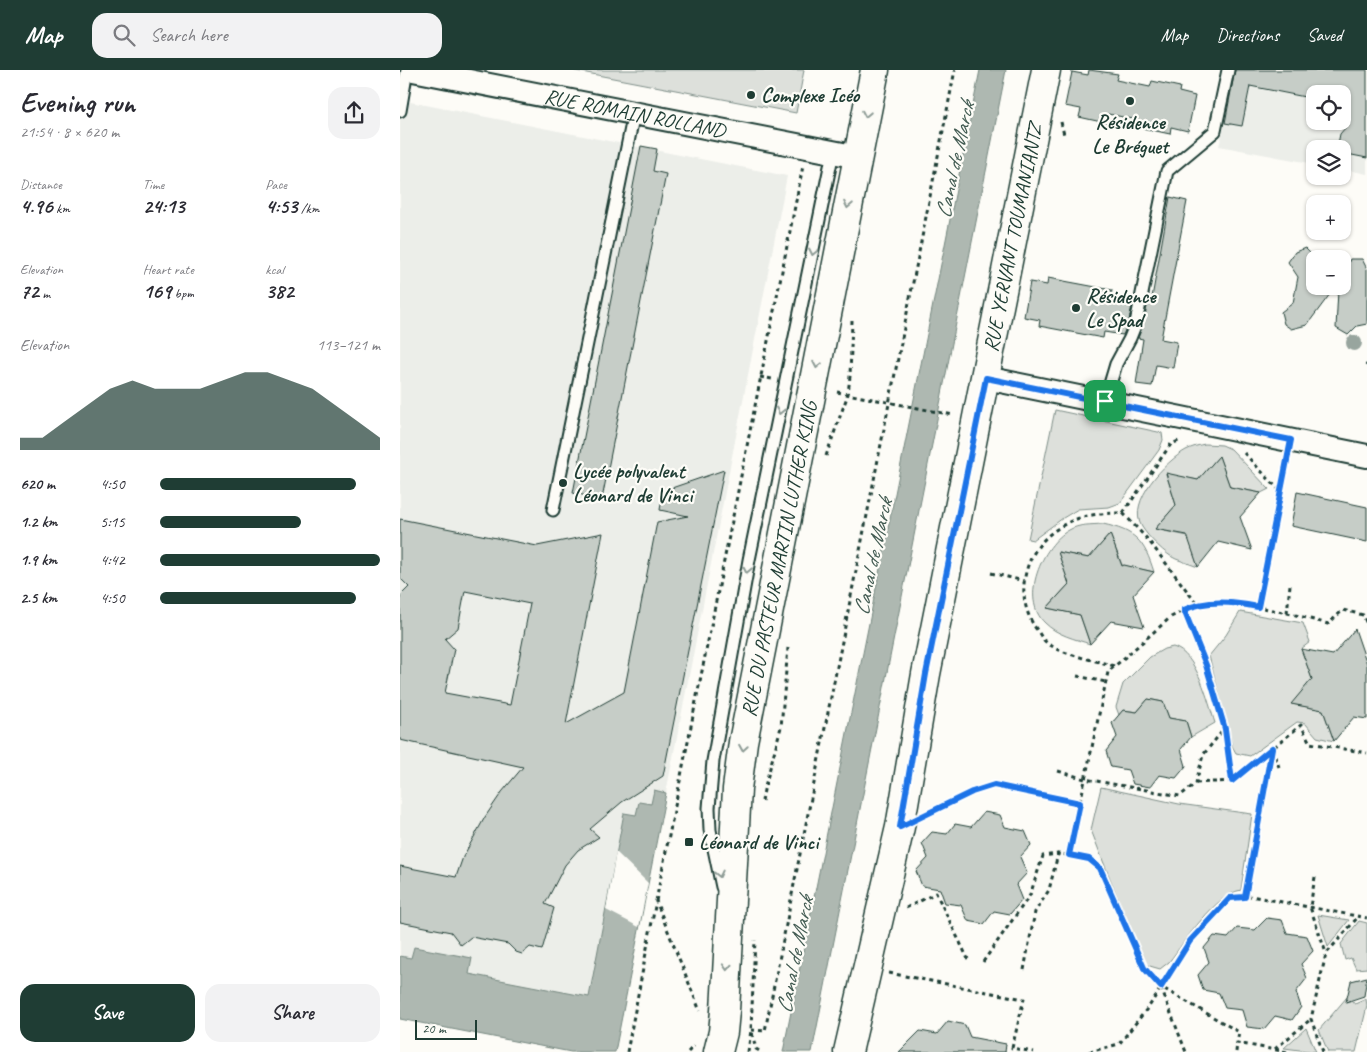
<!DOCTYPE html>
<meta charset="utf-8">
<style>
body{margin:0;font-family:Caveat,sans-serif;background:#f2f2f3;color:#2b2b33;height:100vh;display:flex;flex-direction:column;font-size:19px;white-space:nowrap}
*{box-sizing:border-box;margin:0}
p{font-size:16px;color:#7c7c81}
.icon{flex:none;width:28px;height:28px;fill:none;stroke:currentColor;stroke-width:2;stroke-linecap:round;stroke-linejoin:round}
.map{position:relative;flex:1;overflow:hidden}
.panel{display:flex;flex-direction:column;background:#fff;width:400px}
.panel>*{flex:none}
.tools{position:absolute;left:906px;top:15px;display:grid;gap:10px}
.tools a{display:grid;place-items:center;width:45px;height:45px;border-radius:10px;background:#fff;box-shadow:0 1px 4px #0004;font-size:25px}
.scale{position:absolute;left:15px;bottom:12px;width:62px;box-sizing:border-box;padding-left:5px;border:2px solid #1f3d34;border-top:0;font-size:14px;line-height:18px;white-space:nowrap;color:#1f3d34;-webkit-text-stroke:4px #fdfcf7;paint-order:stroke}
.pin{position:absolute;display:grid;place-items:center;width:42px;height:42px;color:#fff;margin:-21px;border-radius:10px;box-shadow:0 2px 8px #0006}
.round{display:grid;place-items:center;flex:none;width:52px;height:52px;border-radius:15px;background:#f2f2f3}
.head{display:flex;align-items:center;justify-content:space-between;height:85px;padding:0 20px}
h1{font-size:28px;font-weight:600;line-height:38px}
.stats{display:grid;grid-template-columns:repeat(3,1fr);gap:8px;height:85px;padding:5px 20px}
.stats div{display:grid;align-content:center}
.stats b{font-size:21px;font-weight:600}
.stats small{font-size:14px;font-weight:400}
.stats p{font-size:14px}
.chart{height:140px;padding:10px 20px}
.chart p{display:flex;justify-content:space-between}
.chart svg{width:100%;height:90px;margin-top:5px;fill:#1f3d34;opacity:.7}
.cta{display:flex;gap:10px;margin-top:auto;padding:10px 20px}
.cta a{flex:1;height:58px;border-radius:15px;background:#1f3d34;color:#fff;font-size:20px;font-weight:600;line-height:58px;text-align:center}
.cta a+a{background:#f2f2f3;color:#2b2b33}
ul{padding:0 20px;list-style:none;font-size:16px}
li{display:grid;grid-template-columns:80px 60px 1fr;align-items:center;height:38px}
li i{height:12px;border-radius:6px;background:#1f3d34}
header{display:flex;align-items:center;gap:30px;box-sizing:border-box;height:70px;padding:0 25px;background:#1f3d34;color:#fff}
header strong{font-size:24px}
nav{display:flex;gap:28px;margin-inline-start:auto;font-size:18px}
.search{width:350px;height:45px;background:#f2f2f3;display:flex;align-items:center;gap:12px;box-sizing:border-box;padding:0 18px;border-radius:15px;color:#7c7c81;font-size:19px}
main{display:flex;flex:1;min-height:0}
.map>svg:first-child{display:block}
.built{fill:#eceee9;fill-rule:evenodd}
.green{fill:#dde0db;stroke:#7e8e88}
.water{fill:#aeb8b1;stroke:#75877f}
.pier{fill:#fdfcf7}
.building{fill:#c6cdc7;stroke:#1f3d34;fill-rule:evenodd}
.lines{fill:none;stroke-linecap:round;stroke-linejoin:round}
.service-casing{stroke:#1f3d34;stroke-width:15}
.minor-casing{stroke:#1f3d34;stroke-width:26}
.tertiary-casing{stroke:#1f3d34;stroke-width:31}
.path{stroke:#1f3d34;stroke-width:3;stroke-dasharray:4 4;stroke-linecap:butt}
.service{stroke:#fdfcf7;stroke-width:11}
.minor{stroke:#fdfcf7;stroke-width:22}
.tertiary{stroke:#fdfcf7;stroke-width:28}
.tree{fill:#98a59e}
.oneway{stroke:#8e9c96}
.route-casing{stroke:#fff;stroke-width:10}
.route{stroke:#1a73e8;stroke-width:6}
.poi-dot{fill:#1f3d34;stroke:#fdfcf7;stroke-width:2}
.labels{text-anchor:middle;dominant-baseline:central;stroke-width:4.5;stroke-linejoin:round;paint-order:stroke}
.poi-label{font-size:21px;font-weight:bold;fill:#1f3d34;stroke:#fdfcf7;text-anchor:start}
.street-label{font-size:21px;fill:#1f3d34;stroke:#fdfcf7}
.water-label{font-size:22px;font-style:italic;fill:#435c53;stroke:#fdfcf7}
</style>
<header>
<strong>Map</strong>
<div class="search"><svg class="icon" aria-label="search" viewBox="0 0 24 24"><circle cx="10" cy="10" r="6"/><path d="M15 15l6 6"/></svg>Search here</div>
<nav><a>Map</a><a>Directions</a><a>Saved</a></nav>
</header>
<main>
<section class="panel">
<div class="head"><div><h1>Evening run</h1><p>21:54 · 8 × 620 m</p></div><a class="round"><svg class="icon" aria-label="share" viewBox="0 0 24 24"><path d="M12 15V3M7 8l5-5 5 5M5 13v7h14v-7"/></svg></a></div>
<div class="stats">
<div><p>Distance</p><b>4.96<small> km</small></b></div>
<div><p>Time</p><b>24:13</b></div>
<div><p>Pace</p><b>4:53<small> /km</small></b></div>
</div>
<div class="stats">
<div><p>Elevation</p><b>72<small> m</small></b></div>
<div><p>Heart rate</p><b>169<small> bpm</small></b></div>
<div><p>kcal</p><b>382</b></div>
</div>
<div class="chart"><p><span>Elevation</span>113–121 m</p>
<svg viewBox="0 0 160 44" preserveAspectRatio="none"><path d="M0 44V38L10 38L20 30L30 22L40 14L50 10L60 14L70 14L80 14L90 10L100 6L110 6L120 10L130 14L140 22L150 30L160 38V44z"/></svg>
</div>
<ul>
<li><b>620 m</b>4:50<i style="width:89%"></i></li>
<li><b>1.2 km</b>5:15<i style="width:64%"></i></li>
<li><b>1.9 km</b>4:42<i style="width:100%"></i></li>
<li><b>2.5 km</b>4:50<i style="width:89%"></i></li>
</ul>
<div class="cta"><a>Save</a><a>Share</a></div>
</section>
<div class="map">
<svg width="967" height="982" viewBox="0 0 967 982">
<rect width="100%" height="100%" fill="#fdfcf7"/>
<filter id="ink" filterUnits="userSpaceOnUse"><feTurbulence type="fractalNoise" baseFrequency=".02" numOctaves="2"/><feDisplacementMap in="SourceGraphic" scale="10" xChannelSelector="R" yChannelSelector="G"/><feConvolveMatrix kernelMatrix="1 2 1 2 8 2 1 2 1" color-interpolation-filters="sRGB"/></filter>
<g filter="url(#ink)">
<g class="built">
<path d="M835,0H967V104L943,99L942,79H915V94L819,76L825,53L842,56L851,7L834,4ZM915,24H942V51H915Z"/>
<path d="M0,30L387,106L266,723L254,721L251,734L236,745L224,743L189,928L69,904L71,888L14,877L12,888L0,886Z"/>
</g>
<g class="green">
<path d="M171,0H404L396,43Z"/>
<path d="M655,340L758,362L762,363L763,370L759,380L720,433L709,437L678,439L663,448L633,470L628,469Z"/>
<path d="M805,374L822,375L831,379L869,419L861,423L830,417L819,386L798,410L766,404L776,435L755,459L788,466L798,497C791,494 783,492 776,489C766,485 748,467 742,457C726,432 766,391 786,380C792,377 799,375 805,374Z"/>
<path d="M703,454C735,461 744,470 754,502L722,495L710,464L689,488L658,482L669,514L647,538L680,545L690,574C675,569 657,565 645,553C619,529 642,475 669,460C679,454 691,455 703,454Z"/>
<path d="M840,542L903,553L910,572L901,579L912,609L892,634L923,640L934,671L917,667L905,653L897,652L850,686L836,683L832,676L809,586L826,565Z"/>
<path d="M773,577C797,583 808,632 815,653L791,667L786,651L769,648L763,632L748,629L737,642L723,640L719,645L716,637L723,614L750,587L764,579Z"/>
<path d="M701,717L779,734L852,744L841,820C815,825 786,870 769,892L760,899L743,894L691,760Z"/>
<path d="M918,845L949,850L928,877Z"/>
<path d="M959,851L967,853V898L956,899L951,888L945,890L941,874Z"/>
<path d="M947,927L955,934L966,929L967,936L956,982H928L919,960Z"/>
<path d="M906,958L916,982L884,978Z"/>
</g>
<g class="water">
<path d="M580,0H606L412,982H383Z"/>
<path d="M254,720L266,723L215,982H171L0,949V886L11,888L14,877L72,888L69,904L189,927L224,743L236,745L239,732L251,734Z"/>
</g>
<path class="pier" d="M216,782L248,813L239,857L206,840Z"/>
<g class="building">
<path d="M689,0L718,4L716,10L750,17L752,11L780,17L779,22L795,26L788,61L771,57L770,64L742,58L743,51L708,44L706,53L679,47L681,39L665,36L672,2L688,5Z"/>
<path d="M835,0H967V88L942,83V79H937L940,64L945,58L949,36L942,34V24H915V29L850,16L842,56L825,53Z"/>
<path d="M241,76L257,79L253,101L266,104L202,429L173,423Z"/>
<path d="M770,127L787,131L761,269L777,272L773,298L756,295L752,316L736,314L743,269L738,268L743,255L748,232L751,233Z"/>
<path d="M905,178L916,189L915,216H936L907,255L891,259L884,254L881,242L893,233L898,207L888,192L895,182Z"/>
<path d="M950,189H962L967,199V254L957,256L948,265L936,258L938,220L939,216H942V208Z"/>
<path d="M648,208L712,220L711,227L733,230L729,251L723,265L704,262L703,268L639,256L640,250L624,247L630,212L647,215Z"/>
<path d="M819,386L830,417L861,423L840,447L852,480L818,472L798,497L787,465L755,459L776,435L766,403L798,410Z"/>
<path d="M324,400L263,706L222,732L190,759L199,767L178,780L165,795L145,834L154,838L142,880L130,877L122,884L116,882L108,874L71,867L61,875L51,862L0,852V796L56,807L63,787L85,747L102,722L123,697L0,670V526L9,517L0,508V449L137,476L203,463L166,654L224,622L257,452L288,446L260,440L263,421ZM65,521L130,534L110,635L45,623L54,579L45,569L58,558Z"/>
<path d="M897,422L967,437V472L891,456Z"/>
<path d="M710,464L722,496L724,495L754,502L733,525L744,557L711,551L690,574L680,545L647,538L669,514L658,482L689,488Z"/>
<path d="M955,559L967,594V649L954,647L934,671L923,640L891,634L912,609L901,579L933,585Z"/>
<path d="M748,629L763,632L769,648L786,651L791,667L781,679L786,696L776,708L759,705L750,717L733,714L728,700L711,697L706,681L717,667L712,653L723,640L737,642Z"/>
<path d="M584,742L600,745L605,757L625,761L631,775L620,787L627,803L616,815L622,830L610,844L594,841L584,854L568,851L561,835L545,833L540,819L522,816L516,801L528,788L522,773L532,762L547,764L555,754L571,757Z"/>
<path d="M867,848L882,850L887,863L907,866L913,881L901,894L907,908L896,922L901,937L892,950L875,946L864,959L847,957L842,940L825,938L819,923L803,920L798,905L809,892L804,878L814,866L828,868L837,858L855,860Z"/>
<path d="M967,907L964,926L946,932L951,911Z"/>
<path d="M548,951L565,955L570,967L606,974L605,982H499L520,961L537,964Z"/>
</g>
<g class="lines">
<g class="service-casing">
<g id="service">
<path d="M0,41L7,0"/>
<path d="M705,331L716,294L730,268L736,253L767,101L815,61L828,0"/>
<path d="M153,440L234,43"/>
<path d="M322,817L310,760L309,738L313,691L349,490L433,82"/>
</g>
</g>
<g class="minor-casing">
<g id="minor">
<path id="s1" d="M13,0L458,87"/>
<path d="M586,308L967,386"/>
</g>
</g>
<g class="tertiary-casing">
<g id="tertiary">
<path id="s2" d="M318,982L323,962L325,941L337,719L343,672L475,0"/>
<path id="s3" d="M448,982L500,757L526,604L646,0"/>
</g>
</g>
<g class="path">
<path d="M661,52L664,65"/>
<path d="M966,296L967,294"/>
<path d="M360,307L372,309"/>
<path d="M437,322L553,345"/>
<path d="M844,383L881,422"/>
<path d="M426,386L448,324L450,306L452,251"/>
<path d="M723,443L771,374L781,370"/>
<path d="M591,503L624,511"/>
<path d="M858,537L887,390"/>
<path d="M784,540L806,595L825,659L833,711L901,655L910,673L967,683"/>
<path d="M887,543L890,515"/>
<path d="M714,596C692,589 664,586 646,572C642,569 640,564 637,560C613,527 623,481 657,459C677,445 699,443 723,443L749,471L797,534"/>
<path d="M677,606L706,612"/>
<path d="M872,679L879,697"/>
<path d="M658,701L685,709L780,726L796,713L803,685L824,659"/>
<path d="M796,713L832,711"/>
<path d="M362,731L364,720L381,657L388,578"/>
<path d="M525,745L572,722L594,715L680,733"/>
<path d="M915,807L910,837L926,883"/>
<path d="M845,827L872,680"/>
<path d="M256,831L403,96"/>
<path d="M506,838L536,823L568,889"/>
<path d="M583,892L630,825L643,786L658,784"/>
<path d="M624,900L635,842L649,820L658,784L669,785"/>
<path d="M489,903L624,929L612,978L634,982"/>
<path d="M761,918L786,982"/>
<path d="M351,960L365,961L555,0"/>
<path d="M352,963L356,979L361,982"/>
<path d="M875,979L911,949"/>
<path d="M227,982L256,831L300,941"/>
<path d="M288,982L294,976"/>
<path d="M348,982L351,960L355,870"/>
<path d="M689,982L719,974L750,935L790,871L830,828L851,826L967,848"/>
<path d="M836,982L837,973"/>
<path d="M887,982L837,973L839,962L761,917L744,898L700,798L689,789L669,785L708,602L771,547L797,534L834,532L892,544L928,554L943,540L963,545L967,554"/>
<path d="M923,982L911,949L926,884L958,847"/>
</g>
<use href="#service" class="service"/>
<use href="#minor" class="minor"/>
<use href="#tertiary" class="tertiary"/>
</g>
<circle class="tree" cx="954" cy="273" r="8"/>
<defs><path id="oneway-chevron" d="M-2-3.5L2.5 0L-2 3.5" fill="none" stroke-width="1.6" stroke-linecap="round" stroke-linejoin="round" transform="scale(1.25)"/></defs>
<g class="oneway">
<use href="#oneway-chevron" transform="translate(466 44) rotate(101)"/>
<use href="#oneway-chevron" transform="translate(448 135) rotate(101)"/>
<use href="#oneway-chevron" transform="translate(413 182) rotate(102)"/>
<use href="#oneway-chevron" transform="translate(417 295) rotate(101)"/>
<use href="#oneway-chevron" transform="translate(380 341) rotate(102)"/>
<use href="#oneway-chevron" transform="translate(347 500) rotate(101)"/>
<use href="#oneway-chevron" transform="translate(343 678) rotate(99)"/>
<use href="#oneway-chevron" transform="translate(319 804) rotate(77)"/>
<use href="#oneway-chevron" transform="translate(327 897) rotate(93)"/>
</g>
</g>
<g class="lines" filter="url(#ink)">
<g class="route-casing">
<path id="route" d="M586,308L891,370L858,537C833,532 807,529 784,540L806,595L825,659L832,711L872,678L845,827L830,828L790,871L761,917L744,898L700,798L689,789L669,785L680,733L594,715L572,722L500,757L526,604Z"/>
</g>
<use href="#route" class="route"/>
</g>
<g class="poi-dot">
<circle cx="351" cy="25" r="5"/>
<circle cx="730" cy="31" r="5"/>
<circle cx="676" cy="238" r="5"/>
<circle cx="163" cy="413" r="5"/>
<rect x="284" y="767" width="10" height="10" rx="2.5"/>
</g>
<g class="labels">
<g class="poi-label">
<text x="361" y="25">Complexe Icéo</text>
<text x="730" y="52" text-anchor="middle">Résidence<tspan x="730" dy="24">Le Bréguet</tspan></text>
<text x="686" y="226">Résidence<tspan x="686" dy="24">Le Spad</tspan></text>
<text x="173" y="401">Lycée polyvalent<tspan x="173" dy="24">Léonard de Vinci</tspan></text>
<text x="299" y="772">Léonard de Vinci</text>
</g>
<g class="street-label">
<text stroke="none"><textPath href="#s1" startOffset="226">RUE ROMAIN ROLLAND</textPath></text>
<text stroke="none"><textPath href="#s3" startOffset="831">RUE YERVANT TOUMANIANTZ</textPath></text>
<text stroke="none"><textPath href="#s2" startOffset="498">RUE DU PASTEUR MARTIN LUTHER KING</textPath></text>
</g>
<g class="water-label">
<text transform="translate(555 90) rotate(-78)">Canal de Marck</text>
<text transform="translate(473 487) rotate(-78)">Canal de Marck</text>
<text transform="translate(395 885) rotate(-79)">Canal de Marck</text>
</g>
</g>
</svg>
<div class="tools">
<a><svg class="icon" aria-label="locate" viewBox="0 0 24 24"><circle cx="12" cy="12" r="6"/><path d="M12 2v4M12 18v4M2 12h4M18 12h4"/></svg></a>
<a><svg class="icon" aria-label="layers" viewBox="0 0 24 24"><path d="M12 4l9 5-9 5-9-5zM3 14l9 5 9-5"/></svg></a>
<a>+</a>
<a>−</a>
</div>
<div class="scale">20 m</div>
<div class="pin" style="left:705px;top:331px;background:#1e9e55"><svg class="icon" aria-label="arrive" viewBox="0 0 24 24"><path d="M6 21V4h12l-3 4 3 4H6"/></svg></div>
</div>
</main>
